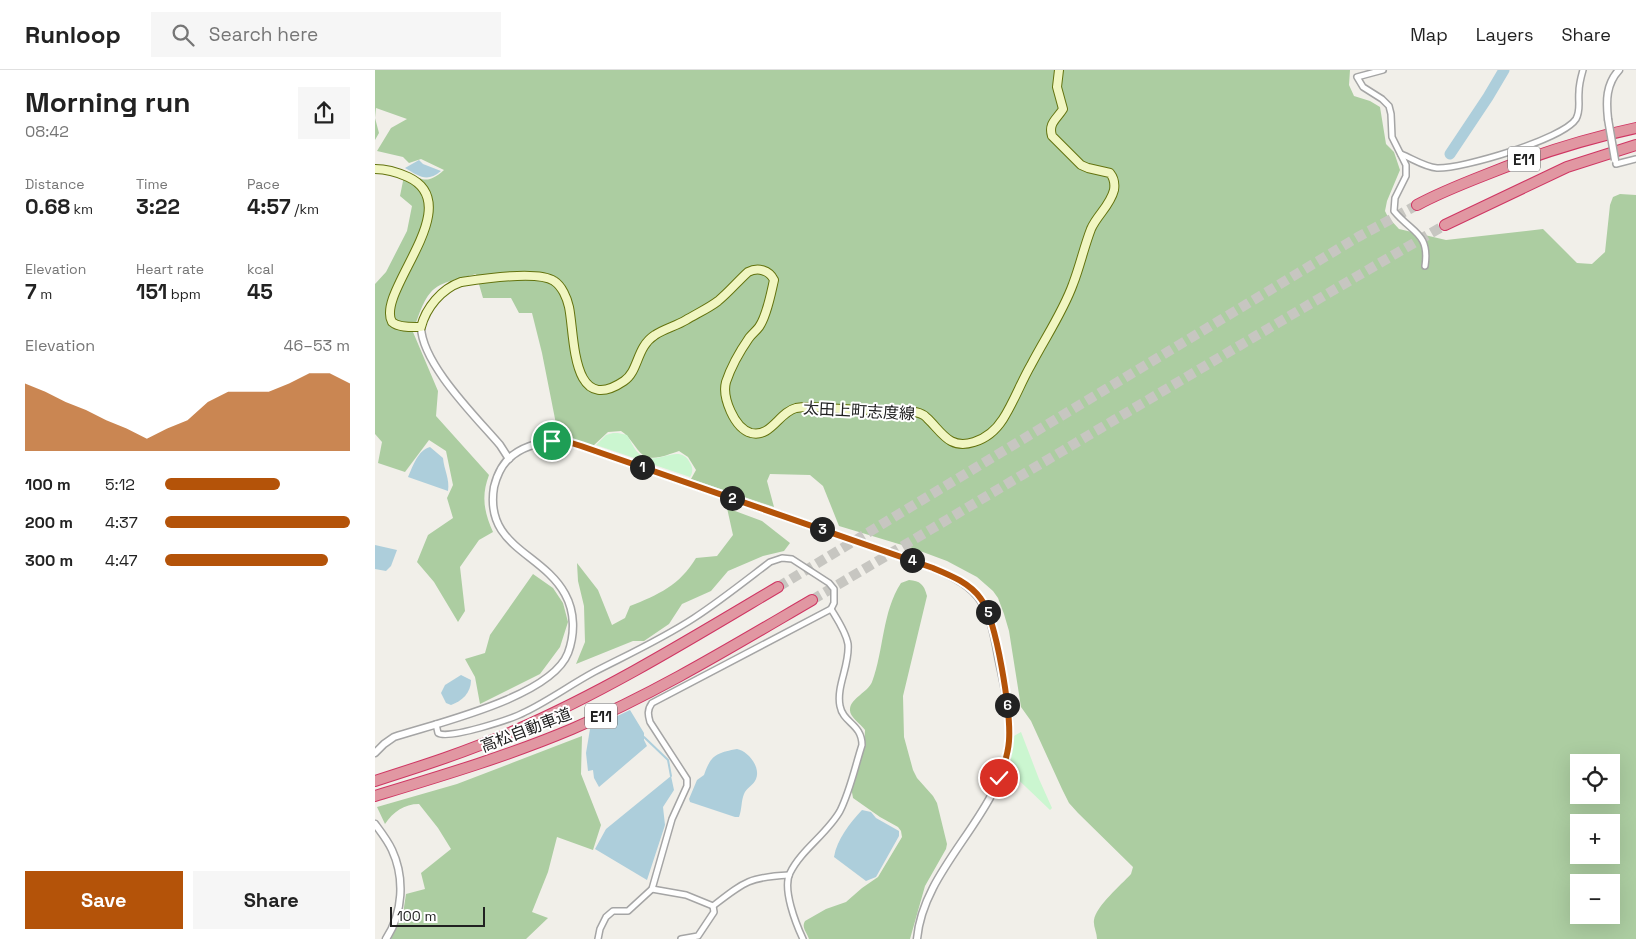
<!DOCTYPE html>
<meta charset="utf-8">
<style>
body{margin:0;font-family:"Space Grotesk","Noto Sans JP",sans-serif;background:#f6f6f6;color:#222;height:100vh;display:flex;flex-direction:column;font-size:19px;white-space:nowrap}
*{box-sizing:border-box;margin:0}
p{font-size:16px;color:#767676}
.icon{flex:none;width:28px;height:28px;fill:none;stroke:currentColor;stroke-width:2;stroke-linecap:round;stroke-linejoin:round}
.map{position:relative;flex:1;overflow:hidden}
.sheet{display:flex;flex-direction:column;background:#fff;width:375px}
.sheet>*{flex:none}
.tools{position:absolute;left:1195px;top:684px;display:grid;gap:10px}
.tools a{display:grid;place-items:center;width:50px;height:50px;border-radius:0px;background:#fff;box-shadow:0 5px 20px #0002;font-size:25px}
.scale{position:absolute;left:15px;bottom:12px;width:95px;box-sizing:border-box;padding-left:5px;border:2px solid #212121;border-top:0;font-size:14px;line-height:18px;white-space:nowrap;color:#212121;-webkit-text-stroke:4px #fff;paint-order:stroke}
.pin{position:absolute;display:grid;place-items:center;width:42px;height:42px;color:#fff;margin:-21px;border:2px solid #fff;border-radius:50%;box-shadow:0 1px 5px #0007}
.km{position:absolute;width:25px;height:25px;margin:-12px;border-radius:50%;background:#222;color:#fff;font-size:14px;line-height:25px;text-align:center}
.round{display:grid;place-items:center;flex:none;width:52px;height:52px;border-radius:0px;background:#f6f6f6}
.head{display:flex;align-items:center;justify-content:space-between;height:85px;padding:0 25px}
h1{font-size:28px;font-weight:700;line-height:38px}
.metrics{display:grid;grid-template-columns:repeat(3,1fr);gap:8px;height:85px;padding:5px 25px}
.metrics div{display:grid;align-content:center}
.metrics b{font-size:21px;font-weight:700}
.metrics small{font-size:14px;font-weight:400}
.metrics p{font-size:14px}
.chart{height:140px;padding:10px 25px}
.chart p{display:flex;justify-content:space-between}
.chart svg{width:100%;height:90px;margin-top:5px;fill:#b45309;opacity:.7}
.action{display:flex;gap:10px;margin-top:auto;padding:10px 25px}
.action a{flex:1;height:58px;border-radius:0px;background:#b45309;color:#fff;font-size:20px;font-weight:700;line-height:58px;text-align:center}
.action a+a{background:#f6f6f6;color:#222}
ul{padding:0 25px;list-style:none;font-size:16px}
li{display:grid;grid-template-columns:80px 60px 1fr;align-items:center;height:38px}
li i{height:12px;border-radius:6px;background:#b45309}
header{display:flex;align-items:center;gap:30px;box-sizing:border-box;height:70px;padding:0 25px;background:#fff;border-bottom:1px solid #e0e0e0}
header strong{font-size:24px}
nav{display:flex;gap:28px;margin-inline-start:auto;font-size:18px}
.search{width:350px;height:45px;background:#f6f6f6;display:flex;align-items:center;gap:12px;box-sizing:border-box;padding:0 18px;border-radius:0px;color:#767676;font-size:19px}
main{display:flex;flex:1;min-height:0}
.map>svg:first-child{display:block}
.forest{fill:#accda1;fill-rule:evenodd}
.park{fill:#cbf6d0}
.water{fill:#adcedb}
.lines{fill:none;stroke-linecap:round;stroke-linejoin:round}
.stream{stroke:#adcedb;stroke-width:2}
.river{stroke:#adcedb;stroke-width:11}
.motorway-tunnel{stroke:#c7c6c1;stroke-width:10;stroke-dasharray:10 5;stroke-linecap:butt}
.minor-casing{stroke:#a5a5a5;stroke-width:8}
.tertiary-casing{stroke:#a5a5a5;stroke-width:9}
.secondary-casing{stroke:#63730e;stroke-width:10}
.motorway-casing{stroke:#cf3663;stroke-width:12}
.minor{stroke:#fff;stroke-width:5}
.tertiary{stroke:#fff;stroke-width:6}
.secondary{stroke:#f1f6c2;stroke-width:8}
.motorway{stroke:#e197a2;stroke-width:10}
.tertiary-bridge-casing{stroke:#a5a5a5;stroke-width:9;stroke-linecap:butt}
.tertiary-bridge{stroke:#fff;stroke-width:6}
.route-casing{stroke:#fff;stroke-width:10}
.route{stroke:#b45309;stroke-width:6}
.labels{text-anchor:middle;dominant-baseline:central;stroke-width:4;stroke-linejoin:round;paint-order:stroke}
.shield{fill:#fff;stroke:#646464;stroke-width:1}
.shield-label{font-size:15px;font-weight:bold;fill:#212121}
.street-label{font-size:16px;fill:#212121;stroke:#fff}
</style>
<header>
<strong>Runloop</strong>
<div class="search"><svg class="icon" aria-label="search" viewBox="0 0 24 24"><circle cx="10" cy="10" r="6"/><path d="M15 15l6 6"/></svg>Search here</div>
<nav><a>Map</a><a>Layers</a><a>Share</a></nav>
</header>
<main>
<section class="sheet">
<div class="head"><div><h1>Morning run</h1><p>08:42</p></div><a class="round"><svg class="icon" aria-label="share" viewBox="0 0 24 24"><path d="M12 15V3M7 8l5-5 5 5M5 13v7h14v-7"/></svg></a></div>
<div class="metrics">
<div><p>Distance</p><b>0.68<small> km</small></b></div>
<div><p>Time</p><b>3:22</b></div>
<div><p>Pace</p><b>4:57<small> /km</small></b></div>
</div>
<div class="metrics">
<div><p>Elevation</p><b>7<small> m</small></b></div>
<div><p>Heart rate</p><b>151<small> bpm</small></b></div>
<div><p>kcal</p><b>45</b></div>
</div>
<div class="chart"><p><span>Elevation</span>46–53 m</p>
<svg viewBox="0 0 160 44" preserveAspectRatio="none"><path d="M0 44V11L10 15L20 20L30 24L40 29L50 33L60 38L70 33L80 29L90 20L100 15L110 15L120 15L130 11L140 6L150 6L160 11V44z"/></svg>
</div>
<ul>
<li><b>100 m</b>5:12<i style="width:62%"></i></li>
<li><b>200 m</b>4:37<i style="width:100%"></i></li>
<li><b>300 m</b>4:47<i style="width:88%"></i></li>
</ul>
<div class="action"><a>Save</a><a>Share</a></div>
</section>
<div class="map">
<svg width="1261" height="869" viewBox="0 0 1261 869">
<rect width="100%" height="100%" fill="#f1efe9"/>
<g class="forest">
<path d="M0,0H975L974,15L979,26L995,31L1005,37L1011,74L1019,82L1025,100L1012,131L1010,141L1013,147L1024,159L1071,170L1168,159L1202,193L1217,194L1230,182L1235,135L1238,127L1245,124L1261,125V869H722C722,863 718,856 719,850C721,836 746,815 756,804L758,797L703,743L694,733L687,719L656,651L646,637L634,561L629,544L623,528L618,521L602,507L572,491L537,478L464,456L448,416L435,405L395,404L392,411L399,437L316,409L321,400L313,387L304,381C294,384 278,392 268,385C260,379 256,367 246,361L233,362L218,376L183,364L167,283L157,243H144L136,228H108L101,204C87,208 66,211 56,222C47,232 42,250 38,262L63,321L61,346L114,405C106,426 109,442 118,462L104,470L85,497L90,541L83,552L59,512L42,492L53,465L78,448L72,428L78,415L71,381L54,370L30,402L3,393L7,372L0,364V214L11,202L32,161L37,136L25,126L30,101C48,110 52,115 69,100L46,89L34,93L28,87L2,81L16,58L32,49L1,38L0,48L4,63L0,70ZM1204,692H1236V725H1204ZM1204,752H1236V785H1204ZM1204,812H1236V845H1204Z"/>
<path d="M352,438L387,451L415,473L409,481L388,486L353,501L336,521L307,534L294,554L269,571H258L201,594L210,572L209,536L203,511L202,493L223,520L237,555L250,548L255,536C283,525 305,515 321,488L342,486L358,465Z"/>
<path d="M158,504L178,518L188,533L193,552L185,577L165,604L105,634L100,607L90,589L110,583L115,565Z"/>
<path d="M534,510C545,511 549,514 552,526L528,626L529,667L538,700L542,708L558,726L562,733L572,774L571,779L550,816L535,869H434C432,863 426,857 430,851L451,839L471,832L487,818L503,807L527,767L526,761L523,757L505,747L478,728L476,717L489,678L490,660C485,653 474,647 475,639C476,628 493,622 497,612C509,580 507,542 526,513Z"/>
<path d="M207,666L206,704L226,755L218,780L182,767L173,802L157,842L173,848L151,869H16L28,844L31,824L50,819L46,803L76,779L63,758L44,734C29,734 18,742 10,754L2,737L82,714Z"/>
</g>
<g class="park">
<path d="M238,363H243L252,365C257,373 260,383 269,387C285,394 305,373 315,393C318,398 318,402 315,407L221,375L231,365Z"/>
<path d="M646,662L664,709L677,738L675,740L631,698L637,667Z"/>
</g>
<g class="water">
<path d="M44,90L48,94L66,101C52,113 44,106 30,98Z"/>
<path d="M55,377L68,388C69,400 75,409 73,421L33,407C38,396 43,380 55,377Z"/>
<path d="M0,475L22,480L16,496L11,501L0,499Z"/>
<path d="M86,605L96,610C96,623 87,631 76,635L71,633L66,623L70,615Z"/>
<path d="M255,640L269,663V670L272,676L224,717L219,708L218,700L213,701L211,683L215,659Z"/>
<path d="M362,679C373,681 386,697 381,709C379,715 371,718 369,724C366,731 367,739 364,747H360L315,732L314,729L322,710L329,705C336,685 341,683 362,679Z"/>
<path d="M296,706L299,720L288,737L290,755L272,810L220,779L231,759Z"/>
<path d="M487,740L496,742L501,748L524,761V766L501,807L491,811L459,787C462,769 475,753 487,740Z"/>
</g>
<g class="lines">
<path class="stream" d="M269,667L293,690L296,706"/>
<path class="river" d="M1075,84L1113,27L1129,0"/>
<g class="motorway-tunnel">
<path d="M403,517L983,167L1042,135"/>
<path d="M437,530C648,405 858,278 1070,155"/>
</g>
<g class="minor-casing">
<g id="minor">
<path d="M1008,0L982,7L988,17L1007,29L1014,36L1016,44L1017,67L1031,95V106L1020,128L1019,141C1037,163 1055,163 1050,196"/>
<path d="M1026,84C1038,89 1050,97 1062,98C1087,99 1188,69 1201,49C1206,40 1203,32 1204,22C1204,15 1206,7 1208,0"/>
<path d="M1241,94L1261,89"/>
<path d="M61,654L63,663C73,670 137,649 150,642C173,631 195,615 219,602C252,585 287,569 319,548C345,531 370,511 395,492L407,488L417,489L454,513L459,519V533L456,539L277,633C272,640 273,645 275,652L312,709V716L297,749L277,819L253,841H238L231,847L225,859L223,869"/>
<path d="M277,819L311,825L338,836C369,812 374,807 414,805"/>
<path d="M306,869L323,866L339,842L338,836"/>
<path d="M428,869C421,854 407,819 415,803C426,780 452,764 465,741C475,721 480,697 487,675C487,654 468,653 465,636C461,616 475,595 473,574C471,562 462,549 456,539"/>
</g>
</g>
<g class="tertiary-casing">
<g id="tertiary">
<path d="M1233,49C1231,31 1231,14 1244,0"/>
<path d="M46,257C47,294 101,347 125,375L134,389"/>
<path d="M0,683L9,674L19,667C62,653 176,627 193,583C200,564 200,542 190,524C167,482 109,477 119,417C122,405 127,393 138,385C151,375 172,370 188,371C194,372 200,374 206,376L558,498C607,518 614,535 623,586C629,616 638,648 633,679C621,749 548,799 542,869"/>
<path d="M0,754C6,762 13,771 17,780C30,808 28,843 11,869"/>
</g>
</g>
<g class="secondary-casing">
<path id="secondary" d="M0,99C12,99 22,102 33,107C94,135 0,222 17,252C24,258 37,257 46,257C51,238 66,219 86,212C106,209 163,200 179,211C187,216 192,228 194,237C200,266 196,347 249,311C264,301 261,277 280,265C289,259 301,256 311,250C321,244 334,238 343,231C354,222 363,211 373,202C383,197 394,200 399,210C396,223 392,246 384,257C381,261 377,264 374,268C365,281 356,297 351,312C347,327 359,358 376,363C396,368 404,342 421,338C437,335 454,339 470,339C492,340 513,341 535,341C541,342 548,343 552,348C567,362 574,380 599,372C612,368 621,360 628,349C639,332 646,312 656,295C670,268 688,242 698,214C705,196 709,177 716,159C722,145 735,136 739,120C740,114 739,108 735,103L713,98L706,95L677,66C673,53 682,49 688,39L682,17L684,0"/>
</g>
<g class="motorway-casing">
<g id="motorway">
<path d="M1042,135C1064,123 1087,114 1110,105C1159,85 1209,69 1261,58"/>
<path d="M1070,155L1192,97L1261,75"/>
<path d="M0,711C47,696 94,681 139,661C231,621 317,568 403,517"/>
<path d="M0,726C66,706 133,686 197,659C281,623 358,576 437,530"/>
</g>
</g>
<use href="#minor" class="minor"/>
<use href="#tertiary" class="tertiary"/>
<use href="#secondary" class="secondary"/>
<use href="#motorway" class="motorway"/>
<g class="tertiary-bridge-casing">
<path id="tertiary-bridge" d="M1233,49L1240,90"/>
</g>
<use href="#tertiary-bridge" class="tertiary-bridge"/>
</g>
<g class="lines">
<g class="route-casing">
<path id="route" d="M177,371H190L206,376L558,498C575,505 595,513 606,529C622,551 636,643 634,671C633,684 629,696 624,708"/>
</g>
<use href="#route" class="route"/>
</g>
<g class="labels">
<g class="shield">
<rect x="1133" y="76.5" width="32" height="25" rx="4"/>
<rect x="210" y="633.5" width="32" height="25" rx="4"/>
</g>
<g class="shield-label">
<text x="1149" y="89">E11</text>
<text x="226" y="646">E11</text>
</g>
<g class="street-label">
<text transform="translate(484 341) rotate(3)">太田上町志度線</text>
<text transform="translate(151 660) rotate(-21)">高松自動車道</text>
</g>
</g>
</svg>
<div class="tools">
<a><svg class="icon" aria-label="locate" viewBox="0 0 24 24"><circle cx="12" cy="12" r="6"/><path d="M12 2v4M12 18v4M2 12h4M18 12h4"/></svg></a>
<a>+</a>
<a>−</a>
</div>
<div class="scale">100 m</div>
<div class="pin" style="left:177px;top:371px;background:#1e9e55"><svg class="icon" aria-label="arrive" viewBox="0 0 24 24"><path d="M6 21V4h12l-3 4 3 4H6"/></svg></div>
<div class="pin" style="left:624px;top:708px;background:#d93025"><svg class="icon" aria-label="check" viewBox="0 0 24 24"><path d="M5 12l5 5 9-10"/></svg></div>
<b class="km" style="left:267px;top:397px">1</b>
<b class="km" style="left:357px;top:428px">2</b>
<b class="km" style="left:447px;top:459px">3</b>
<b class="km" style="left:537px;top:490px">4</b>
<b class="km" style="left:613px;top:542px">5</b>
<b class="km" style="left:632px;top:635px">6</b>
</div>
</main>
